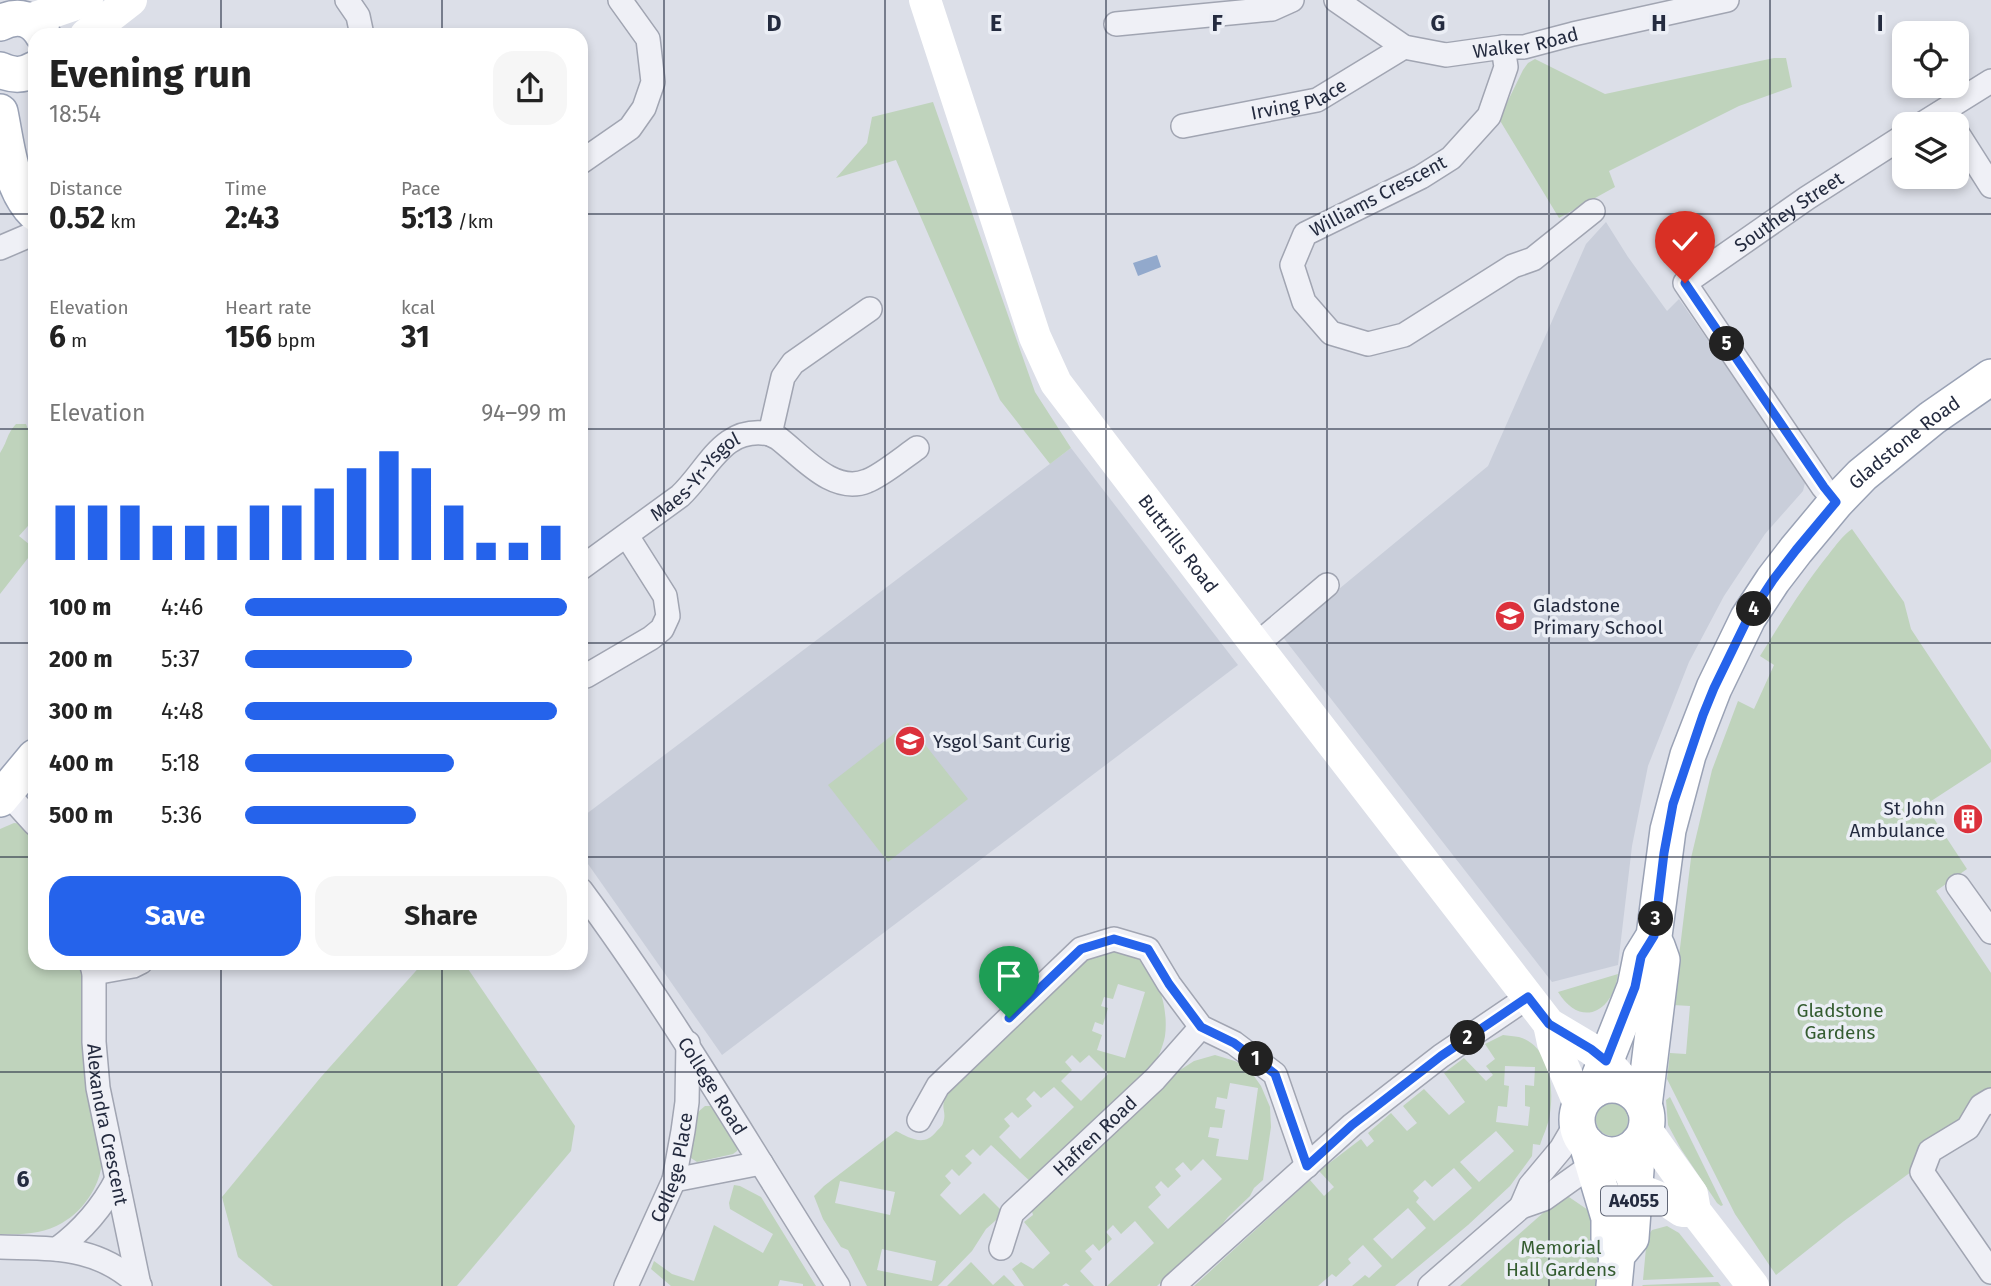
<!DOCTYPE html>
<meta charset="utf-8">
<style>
body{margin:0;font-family:"Fira Sans",sans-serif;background:#f6f6f6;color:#222;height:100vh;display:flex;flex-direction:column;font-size:26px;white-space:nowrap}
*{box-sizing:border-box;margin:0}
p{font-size:23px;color:#767676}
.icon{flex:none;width:38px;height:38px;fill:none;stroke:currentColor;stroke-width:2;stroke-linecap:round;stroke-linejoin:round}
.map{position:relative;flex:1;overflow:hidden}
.drawer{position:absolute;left:28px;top:28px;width:560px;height:942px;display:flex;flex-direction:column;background:#fff;border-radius:21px;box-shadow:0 4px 10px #0003}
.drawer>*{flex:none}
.fabs{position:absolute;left:1892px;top:21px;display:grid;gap:14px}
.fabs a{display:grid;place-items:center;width:77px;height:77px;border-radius:14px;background:#fff;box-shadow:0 4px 10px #0003;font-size:35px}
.pin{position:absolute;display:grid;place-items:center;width:60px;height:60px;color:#fff;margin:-72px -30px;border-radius:50% 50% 50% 0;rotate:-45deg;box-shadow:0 0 7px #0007}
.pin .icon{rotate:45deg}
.km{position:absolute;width:35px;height:35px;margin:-18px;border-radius:50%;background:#222;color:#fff;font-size:19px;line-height:35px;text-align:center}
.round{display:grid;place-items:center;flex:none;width:74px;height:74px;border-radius:21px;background:#f6f6f6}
.summary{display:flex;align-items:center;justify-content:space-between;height:119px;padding:0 21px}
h1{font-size:38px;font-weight:700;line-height:52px}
.stats{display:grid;grid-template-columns:repeat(3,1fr);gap:10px;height:119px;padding:7px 21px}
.stats div{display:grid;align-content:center}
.stats b{font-size:30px;font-weight:700}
.stats small{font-size:19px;font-weight:400}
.stats p{font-size:19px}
.chart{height:196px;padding:14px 21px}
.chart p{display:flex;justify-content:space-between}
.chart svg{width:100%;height:126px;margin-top:7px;stroke:#2563eb;stroke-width:6}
.cta{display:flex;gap:14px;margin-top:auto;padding:14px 21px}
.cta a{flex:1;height:80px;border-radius:21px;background:#2563eb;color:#fff;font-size:28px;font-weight:700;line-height:80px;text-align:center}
.cta a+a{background:#f6f6f6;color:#222}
ul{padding:0 21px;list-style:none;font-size:23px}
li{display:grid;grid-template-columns:112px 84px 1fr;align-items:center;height:52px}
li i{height:18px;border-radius:9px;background:#2563eb}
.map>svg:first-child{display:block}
.built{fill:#c9ceda}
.green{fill:#bfd3bc;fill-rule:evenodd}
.water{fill:#92a9cc}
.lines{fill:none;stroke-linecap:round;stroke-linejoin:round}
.street-casing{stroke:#a1a5b2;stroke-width:26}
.primary-casing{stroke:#9aa2b5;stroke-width:38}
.street{stroke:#eff0f6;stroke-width:23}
.secondary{stroke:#fff;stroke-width:32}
.primary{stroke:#fff;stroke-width:35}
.route-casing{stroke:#fff;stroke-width:14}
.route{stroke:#2563eb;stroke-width:9}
.grid{fill:none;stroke:#242b3f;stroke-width:2;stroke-opacity:0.55}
.labels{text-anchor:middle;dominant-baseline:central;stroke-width:7;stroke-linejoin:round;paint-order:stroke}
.shield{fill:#ebeef5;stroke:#606676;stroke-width:2}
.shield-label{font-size:18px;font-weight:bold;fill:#242b3f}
.street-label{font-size:19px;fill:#242b3f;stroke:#ebeef5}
.poi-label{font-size:19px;fill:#242b3f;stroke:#ebeef5;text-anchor:start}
.park-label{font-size:19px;fill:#345c30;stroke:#ebeef5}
.grid-label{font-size:23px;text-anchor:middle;font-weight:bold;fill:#242b3f;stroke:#ebeef5;stroke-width:7;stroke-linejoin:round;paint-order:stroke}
</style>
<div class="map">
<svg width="1991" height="1286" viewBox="0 0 1991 1286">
<rect width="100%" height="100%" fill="#dcdfe8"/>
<g class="built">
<path d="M1606,222L1628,257L1667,311L1679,299L1803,476L1805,483L1803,491L1765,534L1724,596L1689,662L1648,766L1632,846L1618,965L1552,982L1282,636L1488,466L1586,244Z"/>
<path d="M1071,448L1238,665L722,1055L581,854V818Z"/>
</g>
<g class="green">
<path d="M1774,58H1786L1792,87L1739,106L1609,171L1615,187L1559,218L1499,119L1523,70L1528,63L1535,59L1605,94Z"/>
<path d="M933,102L1035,392L1071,448L1050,464L1000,400L896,160L836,178L867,143L872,117Z"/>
<path d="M16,424H26L32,440L30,442L35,458V518L19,536L35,549L0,594V453C8,441 6,435 16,424Z"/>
<path d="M1852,529L1904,602L1911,629L1991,750V762L1925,805L1967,869L1936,891L1991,973V1090L1958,1123L1916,1152L1911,1172L1844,1221L1776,1275L1735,1214L1667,1079L1670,1053L1686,1054L1690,1006L1673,1005L1691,858L1712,770L1738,701L1754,709L1774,665L1760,656C1782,621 1803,586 1829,554C1836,545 1843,535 1852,529Z"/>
<path d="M908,723L968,799L888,862L828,785Z"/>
<path d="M14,823L23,824L35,842V962L81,963C84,996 82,1030 85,1064C86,1082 89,1110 94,1127C95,1132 99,1137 101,1142C108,1173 89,1208 62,1223C44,1234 21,1235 0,1234V829Z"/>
<path d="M1093,951C1103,951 1117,948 1126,951C1157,964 1169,1006 1165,1036C1163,1047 1158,1057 1153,1067L1033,1184L991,1145L980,1156L973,1149L965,1156L972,1163L959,1176L952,1169L945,1176L951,1183L940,1195L960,1215L984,1193L1004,1213L986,1229L972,1251L938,1286H867L848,1250L841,1247L823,1219L814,1196L824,1186L896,1131C910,1138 924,1147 936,1132C938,1129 942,1127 943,1123C948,1109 937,1109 950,1091ZM1118,984L1145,992L1125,1058L1097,1050L1102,1035L1092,1031L1095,1022L1103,1025L1108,1008L1101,1006L1104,997L1113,999ZM1072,1055L1080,1063L1089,1055L1108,1074L1081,1101L1061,1081L1072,1070L1065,1062ZM1054,1087L1074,1107L1020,1159L999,1137L1010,1126L1004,1119L1012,1112L1018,1118L1032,1106L1026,1099L1034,1091L1041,1098ZM840,1181L895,1192L890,1215L835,1203ZM882,1249L936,1261L932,1281L877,1270Z"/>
<path d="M423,963H464L575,1126L571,1151L457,1286H273L238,1257L222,1197L321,1077Z"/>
<path d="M1618,974C1613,1012 1581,1029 1558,992Z"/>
<path d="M1503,1035C1508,1036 1514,1036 1519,1037C1550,1046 1554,1087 1550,1113C1549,1124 1543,1135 1540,1145L1533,1144L1532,1156L1510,1186L1468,1225L1395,1286H1352L1365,1275L1369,1278L1382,1266L1363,1245L1348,1259L1351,1263L1336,1277L1332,1274L1318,1286H1194L1310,1180L1324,1196L1334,1187L1319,1171L1361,1139L1367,1147L1374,1141L1368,1133L1391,1113L1407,1131L1417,1123L1403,1106L1424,1089L1449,1115L1465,1102L1444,1073L1464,1058L1486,1081L1493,1075L1486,1066L1495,1059L1485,1044ZM1505,1066L1535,1067L1534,1086L1525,1085V1106L1530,1107L1528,1126L1496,1122L1498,1106L1507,1107L1509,1086L1504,1085ZM1496,1131L1514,1151L1479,1182L1460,1162ZM1454,1168L1472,1188L1434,1221L1416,1202L1419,1198L1413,1191L1425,1180L1432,1187ZM1408,1208L1426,1228L1392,1259L1373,1239Z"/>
<path d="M1215,1055L1235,1061L1249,1069L1261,1086L1270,1107L1271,1127L1263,1180L1254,1188L1250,1196L1228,1217L1217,1231L1157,1286H1107L1154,1243L1135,1221L1121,1234L1113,1225L1106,1232L1112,1239L1099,1251L1093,1244L1085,1251L1092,1259L1080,1271L1094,1286H1070L1066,1283L1062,1286H1024L1012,1269L1021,1262L1033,1269L1050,1253L1024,1222L1033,1215L1031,1208L1177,1072L1194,1061ZM1230,1083L1258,1088L1248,1160L1216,1156L1219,1139L1208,1137L1210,1127L1222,1128L1225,1110L1215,1108L1217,1097L1227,1099ZM1203,1159L1222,1179L1168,1229L1148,1207L1161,1195L1155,1187L1161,1181L1168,1188L1181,1176L1175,1169L1183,1162L1191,1171Z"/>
<path d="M1670,1097L1723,1205L1721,1206L1717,1203L1681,1149L1668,1125L1666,1100Z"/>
<path d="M1617,1101L1625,1107C1642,1151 1578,1141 1601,1105Z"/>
<path d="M705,1106H711L715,1109L738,1148L737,1151L733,1154L697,1162L691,1158V1153L698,1112Z"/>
<path d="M734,1185L740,1186L761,1197L816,1286H803V1284L780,1280L778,1286H671L651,1269L654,1261L672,1274L694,1281L714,1225L763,1253L773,1234L730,1209L729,1203Z"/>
<path d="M1566,1195L1591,1212L1602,1237L1604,1286H1460L1560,1198Z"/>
<path d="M1667,1226L1679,1233L1714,1277L1643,1280L1647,1237L1652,1230Z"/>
<path d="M971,1262L993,1285L1004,1275L1015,1286H947Z"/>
<path d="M1718,1282L1721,1286H1642L1643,1285Z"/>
</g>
<path class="water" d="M1157,255L1161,267L1138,276L1133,263Z"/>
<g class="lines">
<g class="street-casing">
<g id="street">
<path d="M347,0L358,16L362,35"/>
<path id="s1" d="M1336,0L1404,47L1446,55L1503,47H1524L1573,34L1727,0"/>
<path d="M1116,24L1272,9L1292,0"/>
<path d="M1503,47L1506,67L1489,116L1451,158L1421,177L1305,234L1292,265L1304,302L1331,333L1368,344L1404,335L1513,266L1533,259L1593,211"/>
<path d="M1922,124L1991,81"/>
<path id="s2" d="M1183,126L1317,100L1404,47"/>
<path d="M1956,131L1991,186"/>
<path d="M581,162L630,128L644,108L653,82L648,39L620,0"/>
<path d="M0,248L35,233"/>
<path d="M770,434L778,438C802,456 833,495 867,481C881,476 904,457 917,448"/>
<path id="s3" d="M1836,502L1823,487L1685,283L1807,198L1904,136"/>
<path id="s4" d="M581,568L680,496C709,469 722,425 770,434L783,377L793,363L870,309"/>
<path d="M1256,645L1327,585"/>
<path d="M586,676L651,638L662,629L668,616L665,596L627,536"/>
<path d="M6,792L35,824"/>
<path d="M1958,886L1991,932"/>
<path id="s5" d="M581,890C675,1017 753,1153 838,1286"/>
<path id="s6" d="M91,962L94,973V1042L98,1088L139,1285"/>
<path d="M94,973L133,966L141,962"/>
<path d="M1991,1100L1981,1106L1968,1128L1930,1151L1922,1172L1991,1272"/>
<path d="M919,1120L938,1086L1081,949L1114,939L1148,949L1169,984L1201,1027L1234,1043L1275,1074L1307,1166"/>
<path d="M674,1180L761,1163"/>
<path d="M1521,1207L1530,1186L1561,1149L1578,1120"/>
<path d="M0,1247C55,1249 97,1245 140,1286"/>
<path id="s7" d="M1001,1248L1012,1213L1155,1079L1201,1027"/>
<path d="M57,1249C83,1230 102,1208 117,1179"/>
<path id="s8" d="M626,1286L674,1180L683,1131L687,1102L688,1043"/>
<path d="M1173,1286L1352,1125L1441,1056L1528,997"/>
<path d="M1430,1286L1521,1207L1544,1199L1603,1157"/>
</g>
</g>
<g class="primary-casing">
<g id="primary">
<path d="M0,23C18,14 33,18 43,35"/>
<path d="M0,70C13,76 23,76 35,69"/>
<path d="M0,112C7,146 10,188 35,213"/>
<path d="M0,799L35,757"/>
<circle cx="1612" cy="1120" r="35"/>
<path id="s10" d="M1594,1090L1635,987L1641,957L1654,936L1668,830L1688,755L1714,688L1748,618L1773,580L1796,550L1836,502L1862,475L1932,418L1991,377"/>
<path d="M1644,1106L1662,960L1657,946"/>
<path d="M1587,1144L1609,1218V1239L1617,1255"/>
<path d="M1614,1286L1617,1255L1631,1238L1638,1143"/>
</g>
</g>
<use href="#street" class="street"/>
<g class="secondary">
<path id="s9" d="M925,0L1035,337L1056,383L1256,645L1549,1024L1591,1049L1606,1061L1633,1092"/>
<path d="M29,20L87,0"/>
<path d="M86,35L131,0"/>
<path d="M1549,1024L1553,1043L1580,1106"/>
<path d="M1645,1128L1692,1194L1695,1211L1753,1286"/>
<path d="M1619,1154L1640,1190L1667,1201L1682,1211H1695"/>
</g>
<use href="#primary" class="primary"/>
</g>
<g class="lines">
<g class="route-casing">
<path id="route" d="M1009,1018L1081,949L1114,939L1148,949L1169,984L1201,1027L1234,1043L1275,1074L1307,1166L1352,1125L1441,1056L1528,997L1549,1024L1591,1049L1606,1061L1635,987L1641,957L1654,936L1664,853L1673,804L1703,715L1714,688L1748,618L1773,580L1796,550L1836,502L1824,487L1685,283"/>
</g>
<use href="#route" class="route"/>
</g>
<path class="grid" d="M221,0V35M442,0V35M664,0V1286M885,0V1286M1106,0V1286M1327,0V1286M1549,0V1286M1770,0V1286M0,214H35M581,214H1991M0,429H35M581,429H1991M0,643H35M581,643H1991M0,857H35M581,857H1991M221,962V1286M442,962V1286M0,1072H1991"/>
<defs>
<g id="school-disc" transform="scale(1.575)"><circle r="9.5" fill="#dc313c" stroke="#ebeef5"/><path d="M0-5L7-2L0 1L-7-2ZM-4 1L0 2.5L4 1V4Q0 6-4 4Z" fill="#fff"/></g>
<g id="building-disc" transform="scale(1.575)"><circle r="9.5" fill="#dc313c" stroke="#ebeef5"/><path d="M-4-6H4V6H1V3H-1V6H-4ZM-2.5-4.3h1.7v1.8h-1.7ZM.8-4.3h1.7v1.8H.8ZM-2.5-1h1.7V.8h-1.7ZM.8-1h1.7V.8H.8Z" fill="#fff"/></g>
</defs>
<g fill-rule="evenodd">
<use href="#school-disc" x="1510" y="616"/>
<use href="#school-disc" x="910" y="741"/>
<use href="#building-disc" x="1968" y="819"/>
</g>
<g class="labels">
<rect class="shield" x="1601" y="1186.5" width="66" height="29" rx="5"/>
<g class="shield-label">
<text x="1634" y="1201">A4055</text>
</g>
<g class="street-label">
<text stroke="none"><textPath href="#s1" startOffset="206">Walker Road</textPath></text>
<text stroke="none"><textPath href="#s2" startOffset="119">Irving Place</textPath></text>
<text transform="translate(1378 196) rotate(-28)">Williams Crescent</text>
<text stroke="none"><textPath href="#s3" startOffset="392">Southey Street</textPath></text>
<text stroke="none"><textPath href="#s10" startOffset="737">Gladstone Road</textPath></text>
<text stroke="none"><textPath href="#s4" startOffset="147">Maes-Yr-Ysgol</textPath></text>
<text stroke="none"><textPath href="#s9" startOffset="607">Buttrills Road</textPath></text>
<text stroke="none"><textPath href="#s5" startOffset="236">College Road</textPath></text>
<text stroke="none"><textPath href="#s6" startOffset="164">Alexandra Crescent</textPath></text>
<text stroke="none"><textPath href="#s7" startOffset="150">Hafren Road</textPath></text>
<text stroke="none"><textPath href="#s8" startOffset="128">College Place</textPath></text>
</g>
<g class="poi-label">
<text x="1533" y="605">Gladstone<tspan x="1533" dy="22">Primary School</tspan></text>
<text x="933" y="741">Ysgol Sant Curig</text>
<text x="1945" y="808" text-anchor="end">St John<tspan x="1945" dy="22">Ambulance</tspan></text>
</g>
<g class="park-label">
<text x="1840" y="1010">Gladstone<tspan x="1840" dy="22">Gardens</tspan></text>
<text x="1561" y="1247">Memorial<tspan x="1561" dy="22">Hall Gardens</tspan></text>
</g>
</g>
<g class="grid-label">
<text x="774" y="31">D</text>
<text x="996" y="31">E</text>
<text x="1217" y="31">F</text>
<text x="1438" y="31">G</text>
<text x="1659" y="31">H</text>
<text x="1880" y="31">I</text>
<text x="23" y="1187">6</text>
</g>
</svg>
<div class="fabs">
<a><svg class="icon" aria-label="locate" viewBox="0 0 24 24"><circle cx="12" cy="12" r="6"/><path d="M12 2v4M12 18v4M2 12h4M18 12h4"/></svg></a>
<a><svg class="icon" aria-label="layers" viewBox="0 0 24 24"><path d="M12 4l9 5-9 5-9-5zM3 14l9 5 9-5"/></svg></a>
</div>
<div class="pin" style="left:1009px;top:1018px;background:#1e9e55"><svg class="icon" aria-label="arrive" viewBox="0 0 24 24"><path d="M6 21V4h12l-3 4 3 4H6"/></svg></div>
<div class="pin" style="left:1685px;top:283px;background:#d93025"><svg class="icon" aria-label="check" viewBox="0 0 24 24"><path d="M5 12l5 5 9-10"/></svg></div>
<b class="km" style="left:1256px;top:1059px">1</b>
<b class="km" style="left:1468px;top:1038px">2</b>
<b class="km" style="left:1656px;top:919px">3</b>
<b class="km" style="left:1754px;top:609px">4</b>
<b class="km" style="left:1727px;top:344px">5</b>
<section class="drawer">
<div class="summary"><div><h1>Evening run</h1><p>18:54</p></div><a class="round"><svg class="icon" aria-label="share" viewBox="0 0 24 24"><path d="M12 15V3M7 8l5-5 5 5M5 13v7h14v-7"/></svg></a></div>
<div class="stats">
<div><p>Distance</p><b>0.52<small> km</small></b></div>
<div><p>Time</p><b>2:43</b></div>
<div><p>Pace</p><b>5:13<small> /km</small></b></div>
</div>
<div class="stats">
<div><p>Elevation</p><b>6<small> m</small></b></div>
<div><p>Heart rate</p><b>156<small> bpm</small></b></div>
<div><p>kcal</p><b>31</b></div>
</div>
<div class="chart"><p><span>Elevation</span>94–99 m</p>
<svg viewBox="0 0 160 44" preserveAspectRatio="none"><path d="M5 44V25M15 44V25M25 44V25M35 44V32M45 44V32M55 44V32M65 44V25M75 44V25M85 44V19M95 44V12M105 44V6M115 44V12M125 44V25M135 44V38M145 44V38M155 44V32"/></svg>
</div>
<ul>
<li><b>100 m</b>4:46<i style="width:100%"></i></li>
<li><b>200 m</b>5:37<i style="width:52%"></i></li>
<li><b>300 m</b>4:48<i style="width:97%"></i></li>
<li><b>400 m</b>5:18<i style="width:65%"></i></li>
<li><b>500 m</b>5:36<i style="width:53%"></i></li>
</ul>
<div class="cta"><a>Save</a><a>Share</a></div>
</section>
</div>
